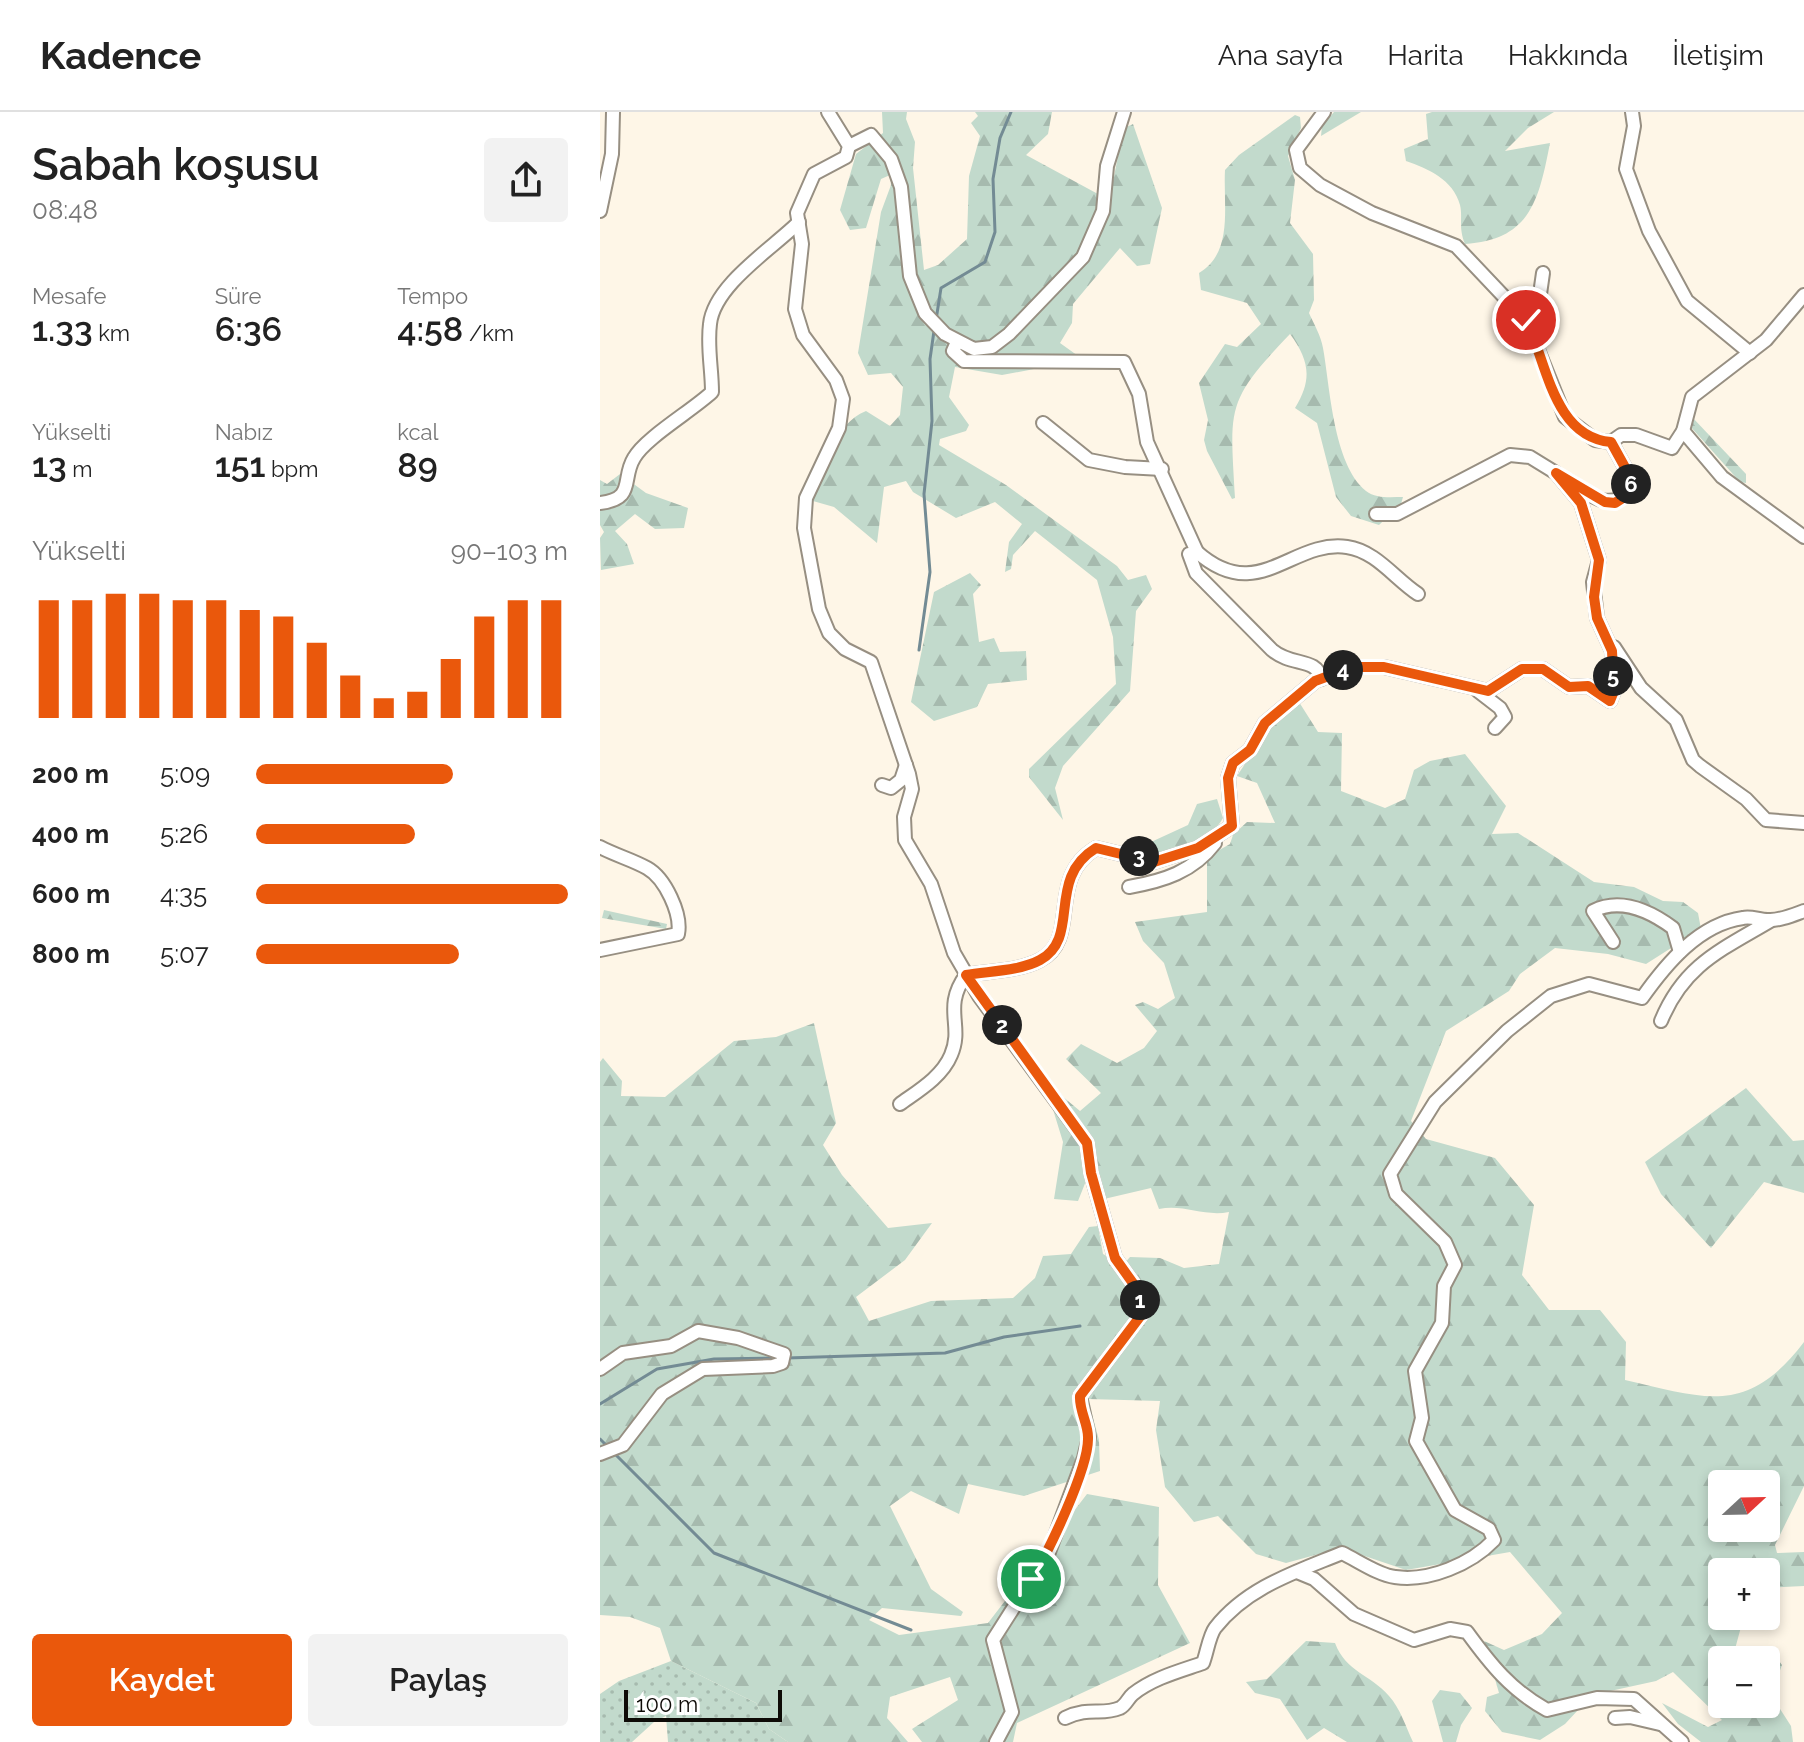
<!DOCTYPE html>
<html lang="tr">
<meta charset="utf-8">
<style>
body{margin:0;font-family:Raleway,sans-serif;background:#f2f2f2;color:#222;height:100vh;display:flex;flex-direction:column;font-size:30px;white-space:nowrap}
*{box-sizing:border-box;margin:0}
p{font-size:26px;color:#767676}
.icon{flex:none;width:44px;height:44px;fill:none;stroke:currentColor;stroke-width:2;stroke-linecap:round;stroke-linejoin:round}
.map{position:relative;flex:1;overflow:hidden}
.details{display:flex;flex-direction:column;background:#fff;width:600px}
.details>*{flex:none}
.needle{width:52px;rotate:68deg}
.tools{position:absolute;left:1108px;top:1358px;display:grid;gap:16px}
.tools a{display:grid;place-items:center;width:72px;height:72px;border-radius:8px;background:#fff;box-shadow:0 4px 12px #0003;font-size:40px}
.scale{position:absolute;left:24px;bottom:20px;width:158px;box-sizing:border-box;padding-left:8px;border:4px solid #0e0b07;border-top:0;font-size:22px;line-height:28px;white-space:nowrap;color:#0e0b07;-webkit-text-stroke:6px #fff;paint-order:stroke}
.pin{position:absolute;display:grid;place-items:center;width:68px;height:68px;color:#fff;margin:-34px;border:4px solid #fff;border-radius:50%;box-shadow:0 2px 8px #0007}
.km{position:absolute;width:40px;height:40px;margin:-20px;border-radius:50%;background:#222;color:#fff;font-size:22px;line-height:40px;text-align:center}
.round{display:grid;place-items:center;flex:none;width:84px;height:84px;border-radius:8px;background:#f2f2f2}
.overview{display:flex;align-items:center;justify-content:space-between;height:136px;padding:0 32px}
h1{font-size:44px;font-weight:600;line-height:60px}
.metrics{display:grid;grid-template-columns:repeat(3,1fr);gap:12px;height:136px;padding:8px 32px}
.metrics div{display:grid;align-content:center}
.metrics b{font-size:34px;font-weight:600}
.metrics small{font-size:22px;font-weight:400}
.metrics p{font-size:22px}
.chart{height:224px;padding:16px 32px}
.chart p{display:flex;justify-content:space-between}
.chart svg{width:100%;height:144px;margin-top:8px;stroke:#ea580c;stroke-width:6}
.primary-button{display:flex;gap:16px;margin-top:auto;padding:16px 32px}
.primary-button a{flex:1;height:92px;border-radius:8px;background:#ea580c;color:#fff;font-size:32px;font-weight:600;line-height:92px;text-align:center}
.primary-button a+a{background:#f2f2f2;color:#222}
ul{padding:0 32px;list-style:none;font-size:26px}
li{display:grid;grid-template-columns:128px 96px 1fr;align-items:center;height:60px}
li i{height:20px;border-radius:10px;background:#ea580c}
header{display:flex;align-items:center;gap:48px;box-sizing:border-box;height:112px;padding:0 40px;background:#fff;border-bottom:2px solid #e0e0e0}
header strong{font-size:38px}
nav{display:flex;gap:44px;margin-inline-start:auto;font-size:28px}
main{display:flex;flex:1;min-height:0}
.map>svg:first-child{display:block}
.grass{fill:url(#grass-dots)}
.forest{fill:url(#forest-firs);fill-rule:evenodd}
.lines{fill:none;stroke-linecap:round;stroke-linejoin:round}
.stream{stroke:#738b94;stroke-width:3}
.minor-casing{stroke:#978f82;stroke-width:16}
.minor{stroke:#fff;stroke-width:12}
.route-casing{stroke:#fff;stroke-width:16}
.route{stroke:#ea580c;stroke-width:10}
</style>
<header>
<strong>Kadence</strong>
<nav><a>Ana sayfa</a><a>Harita</a><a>Hakkında</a><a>İletişim</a></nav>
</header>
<main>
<section class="details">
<div class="overview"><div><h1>Sabah koşusu</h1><p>08:48</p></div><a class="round"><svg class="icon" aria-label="share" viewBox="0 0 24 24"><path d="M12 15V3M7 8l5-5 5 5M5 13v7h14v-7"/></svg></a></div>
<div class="metrics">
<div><p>Mesafe</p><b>1.33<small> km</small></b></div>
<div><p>Süre</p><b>6:36</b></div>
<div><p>Tempo</p><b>4:58<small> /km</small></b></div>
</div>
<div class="metrics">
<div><p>Yükselti</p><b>13<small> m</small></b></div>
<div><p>Nabız</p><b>151<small> bpm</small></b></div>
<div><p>kcal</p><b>89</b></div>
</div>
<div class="chart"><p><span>Yükselti</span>90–103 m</p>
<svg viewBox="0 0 160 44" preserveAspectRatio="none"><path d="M5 44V8M15 44V8M25 44V6M35 44V6M45 44V8M55 44V8M65 44V11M75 44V13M85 44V21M95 44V31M105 44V38M115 44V36M125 44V26M135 44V13M145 44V8M155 44V8"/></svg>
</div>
<ul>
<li><b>200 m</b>5:09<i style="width:63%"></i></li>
<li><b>400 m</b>5:26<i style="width:51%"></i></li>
<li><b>600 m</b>4:35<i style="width:100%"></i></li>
<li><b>800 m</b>5:07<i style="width:65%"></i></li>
</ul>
<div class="primary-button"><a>Kaydet</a><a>Paylaş</a></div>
</section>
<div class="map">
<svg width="1204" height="1630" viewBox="0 0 1204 1630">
<defs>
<pattern id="grass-dots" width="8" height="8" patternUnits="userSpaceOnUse" patternTransform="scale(2)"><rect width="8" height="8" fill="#c2dacc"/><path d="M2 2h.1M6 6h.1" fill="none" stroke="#a6baae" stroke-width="1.8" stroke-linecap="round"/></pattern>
<pattern id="forest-firs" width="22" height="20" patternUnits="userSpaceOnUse" patternTransform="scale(2)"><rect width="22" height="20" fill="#c2dacc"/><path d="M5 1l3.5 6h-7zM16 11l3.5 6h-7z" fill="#a6baae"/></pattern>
</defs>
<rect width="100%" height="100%" fill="#fef6e7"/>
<path class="grass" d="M71,1549L156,1591L169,1617L188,1630H68L66,1604L54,1610L32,1630H0V1582L19,1569Z"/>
<g class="forest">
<path d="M282,0H307L306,7L315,30L313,56L324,158L338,153L367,127L369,64L380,24L371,11L378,4L375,0H452L448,22L426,43L509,88L524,16L533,12L562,96L550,152L537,154L520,136L473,192L472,211L460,231L481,246L516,243V255L450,254L402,263L355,255L349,285L369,313L366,319L340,327L339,333L406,373L517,454L528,468L546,463L552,477L536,499L530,579L463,654L455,676L463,708L429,665V657L516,572L513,525L497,468L435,419L413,443L411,457L405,460L409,430L422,412L395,390L356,406L313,380L306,369L284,375L277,431L234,395L213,389C224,357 233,312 266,299L290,314L300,303L303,275L291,261L268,263L258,241L281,100L291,73L290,63L281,67L266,116L250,118L240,98L256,42L283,21Z"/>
<path d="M734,0H761L721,24L722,14Z"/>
<path d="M832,0H954L928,16L905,39L950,31C939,87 931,128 865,132C858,115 863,106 860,93C853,67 828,57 806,49L804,37L828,27L826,2Z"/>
<path d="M695,3L700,5L701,16L688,44L695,68L690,111L713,142L714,188L709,201C714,212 721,224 723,236C730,274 733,352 766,379C776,387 791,385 803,385L801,392L779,413L751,404L736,385L717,311L695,296C713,267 709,248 690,222C625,290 630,295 635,386L632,387L607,339L604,328L608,308L599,271L625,232L637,235L661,212L647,191L601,178L599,161C634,140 623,94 625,58L639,43Z"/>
<path d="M1092,305L1146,362V371L1140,370L1089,313Z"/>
<path d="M20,362L46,381L88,396L84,416L55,417L35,402L15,419L27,432L34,452L1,458L0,426L4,420L0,413V368L7,372Z"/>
<path d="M370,461L381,473L373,482L379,530L394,526L400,540L426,539L427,568L388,572L377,595L334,609L311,590L334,480Z"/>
<path d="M699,590L718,620L742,621L741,679L785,696L805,687L814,658L830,649L865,642L906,694L892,722L918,721L994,770L1034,775L1063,789L1083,790L1098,801L1101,817L1046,852L1008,842L955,836L920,862L909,879L846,919L811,1009L826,1027L895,1046L934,1093L922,1163L949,1198H1000L1026,1230L1025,1268C1105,1286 1147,1305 1204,1230V1374L1175,1433L1177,1441L1204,1440V1474L1166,1476V1460H1122V1504H1144L1135,1537L1154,1544L1168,1534L1182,1553L1171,1583L1191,1614L1193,1630H1101L1078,1612L1062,1591L1108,1615L1122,1608L1073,1560L1056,1569L992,1583L965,1612L940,1628L902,1620L885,1599L887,1585L899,1581L884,1529L904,1538L942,1522L962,1501L910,1440L806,1458L741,1436L686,1451L656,1442L618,1404L594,1410L565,1375L556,1318L560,1289L488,1287L499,1328L500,1359L424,1384L368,1372L359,1402L311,1379L290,1394L331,1477L363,1500L361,1504L282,1496L269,1508L299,1523L388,1511L487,1382L559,1395L558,1473L590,1531L417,1611L413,1630H322L312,1617L358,1588L350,1565L290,1585L287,1606L308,1630H188L169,1617L156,1591L71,1549L60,1516L30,1505L0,1503V950L3,946L22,969L21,984L65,985L134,929L176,925L214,911L236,1011L223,1033L242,1063L288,1116L332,1111L305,1148L256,1185L269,1209L331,1189L413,1186L435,1166L443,1144L471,1142L489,1115L498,1114L503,1142L523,1153L530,1145L560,1146L584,1156L619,1152L629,1100C604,1105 584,1092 559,1097L551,1076L504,1087L486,1069L478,1089L454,1087L463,1030L451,991L462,984L480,999L501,981L466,947L481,932L517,951L544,936L557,919L535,893L543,890L558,897L575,886L564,851L543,829L535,810L607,800V745L630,732L633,723L647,710L675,711L657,671L637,664L670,614ZM1122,1372H1166V1416H1122ZM1122,1548H1166V1592H1122Z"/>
<path d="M617,687L623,706C608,733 566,751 538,736L588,713L597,692Z"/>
<path d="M4,798L67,812L66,817L2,806Z"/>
<path d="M1146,976L1193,1029L1204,1028V1081L1164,1070L1111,1136L1061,1082L1045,1050Z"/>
<path d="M706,1529L735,1531C746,1560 770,1562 789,1584C800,1596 806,1615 813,1630H747L724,1616L707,1628L680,1587L655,1581L646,1570L667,1567Z"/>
<path d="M840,1578L860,1581L872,1596L861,1613L856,1630H843L832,1589Z"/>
</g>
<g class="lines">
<g class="stream">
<path d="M336,208L341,176L385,150L395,120L393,67L400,26L411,0"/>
<path d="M319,538L330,460L324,382L332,309L330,247L334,219"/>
<path d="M187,1246L345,1241L404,1225L480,1214"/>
<path d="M0,1292L57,1257L114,1247L179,1246"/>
<path d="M0,1327L6,1333"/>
<path d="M14,1341L114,1441L311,1518"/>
</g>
<g class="minor-casing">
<g id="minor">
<path d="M228,0L249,34L246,45L214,62L197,101L202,132L195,197L203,223L236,268L243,287L239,316L206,386L204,416L219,497L229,521L245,537L271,550L309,662L312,677L304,705L305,728L331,772L354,841L379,884L487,1031L491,1061L515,1146L535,1174L542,1202L480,1284L489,1325L484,1346L449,1440L393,1528L412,1600L396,1630"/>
<path d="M724,0L696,38L700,56L720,73L772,101L856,134L926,208L965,305L995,328L1011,330L1021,323H1036L1072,336L1083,319L1092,285L1166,228L1204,183"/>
<path d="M1032,0L1034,14L1026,57L1049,119L1087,189L1150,241"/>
<path d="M249,34L271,23L291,47L301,75L310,164L325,201L345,222L374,237L392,235L409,222L483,145L503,99L507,54L524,0"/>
<path d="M0,99L12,42L13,0"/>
<path d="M934,224L943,161"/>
<path d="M357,230L353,239L364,249L524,250L539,282L547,330L597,440"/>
<path d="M443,311L489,348L525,355L562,357"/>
<path d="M1083,319L1122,365L1204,425"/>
<path d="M969,369C992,383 1003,398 1029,382L1032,368L1011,330"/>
<path d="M0,391C36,387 21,367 34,346C45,326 93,298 112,280C112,257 107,235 110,212C114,173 173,136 199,110"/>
<path d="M1014,535L1041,576L1076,608L1093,648L1100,654L1146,687L1166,708L1204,711"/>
<path d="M721,567C717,545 692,555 672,538L596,461L589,442L597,440C658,494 692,427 747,435C776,439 795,467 818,482"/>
<path d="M878,579L900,596L905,605L895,616"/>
<path d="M282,673L291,676L301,668L306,653"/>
<path d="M0,735C15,743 33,748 47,756C65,766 82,802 78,822L0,838"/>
<path d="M529,775C563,769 593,760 615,731"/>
<path d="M1013,830L993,799C1021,785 1050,799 1073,816L1080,840"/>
<path d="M1061,909C1084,853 1121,838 1170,809"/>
<path d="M300,992C318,979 342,965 351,943C364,913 342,896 366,863C389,859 420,859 440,848C482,826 445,767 496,736L554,750L598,736L632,714L628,666L633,651L650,638L665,611L715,569L753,555H784L888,579L922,557H943L969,575L988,574L1010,589L1014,579L1012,539L997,506L993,470L999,448L981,391L956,361L930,345L910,343L797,402H776"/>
<path d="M0,1257L23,1241L71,1234L98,1219L138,1226L184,1242L182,1251L173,1254L103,1257L62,1282L23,1333L0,1342"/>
<path d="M697,1460L714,1467L754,1502L814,1528L850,1517L867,1520C891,1553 911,1578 947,1598L997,1586L1034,1587L1082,1630"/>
<path d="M465,1606C490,1594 501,1604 520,1596C526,1593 528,1586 533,1582C553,1566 580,1559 603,1551C607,1541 609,1524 615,1516C647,1475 696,1460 742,1441C757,1448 778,1463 795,1465C829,1470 871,1452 894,1428L889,1417L855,1398L816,1329L822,1306L815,1259L842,1211L844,1174L855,1153L845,1130L796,1082L790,1062L835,990L907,919L951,884L989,872L1042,886C1066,852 1099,812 1143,806C1151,804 1159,808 1168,808C1179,809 1193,803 1204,799"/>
<path d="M1015,1606L1030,1605L1060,1612"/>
</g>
</g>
<use href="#minor" class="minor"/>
</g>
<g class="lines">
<g class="route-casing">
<path id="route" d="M431,1467C448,1442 488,1357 488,1327C489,1313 479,1299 480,1284L542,1202L535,1174L515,1146L491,1061L487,1031L366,863C389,859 420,859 440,848C482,825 445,767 496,736L554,750L598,736L632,714L628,666L633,651L650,638L665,611L715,569L753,555H784L888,579L922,557H943L969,575L988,574L1010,589L1014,579L1012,539L997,506L994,485L999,448L981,391L956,361L1005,390L1015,391L1029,382L1032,368L1011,330C953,325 947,250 926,208"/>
</g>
<use href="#route" class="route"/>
</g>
</svg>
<div class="tools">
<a><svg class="needle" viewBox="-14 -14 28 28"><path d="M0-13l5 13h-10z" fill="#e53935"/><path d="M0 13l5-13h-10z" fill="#767676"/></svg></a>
<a>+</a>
<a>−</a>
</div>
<div class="scale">100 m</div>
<div class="pin" style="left:431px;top:1467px;background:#1e9e55"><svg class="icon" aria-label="arrive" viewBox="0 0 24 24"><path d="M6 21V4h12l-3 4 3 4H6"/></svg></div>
<div class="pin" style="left:926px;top:208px;background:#d93025"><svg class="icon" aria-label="check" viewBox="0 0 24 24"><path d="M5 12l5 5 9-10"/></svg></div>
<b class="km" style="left:540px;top:1188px">1</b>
<b class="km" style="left:402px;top:913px">2</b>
<b class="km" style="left:539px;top:744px">3</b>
<b class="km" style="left:743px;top:558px">4</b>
<b class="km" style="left:1013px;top:564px">5</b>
<b class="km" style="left:1031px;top:372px">6</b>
</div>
</main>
